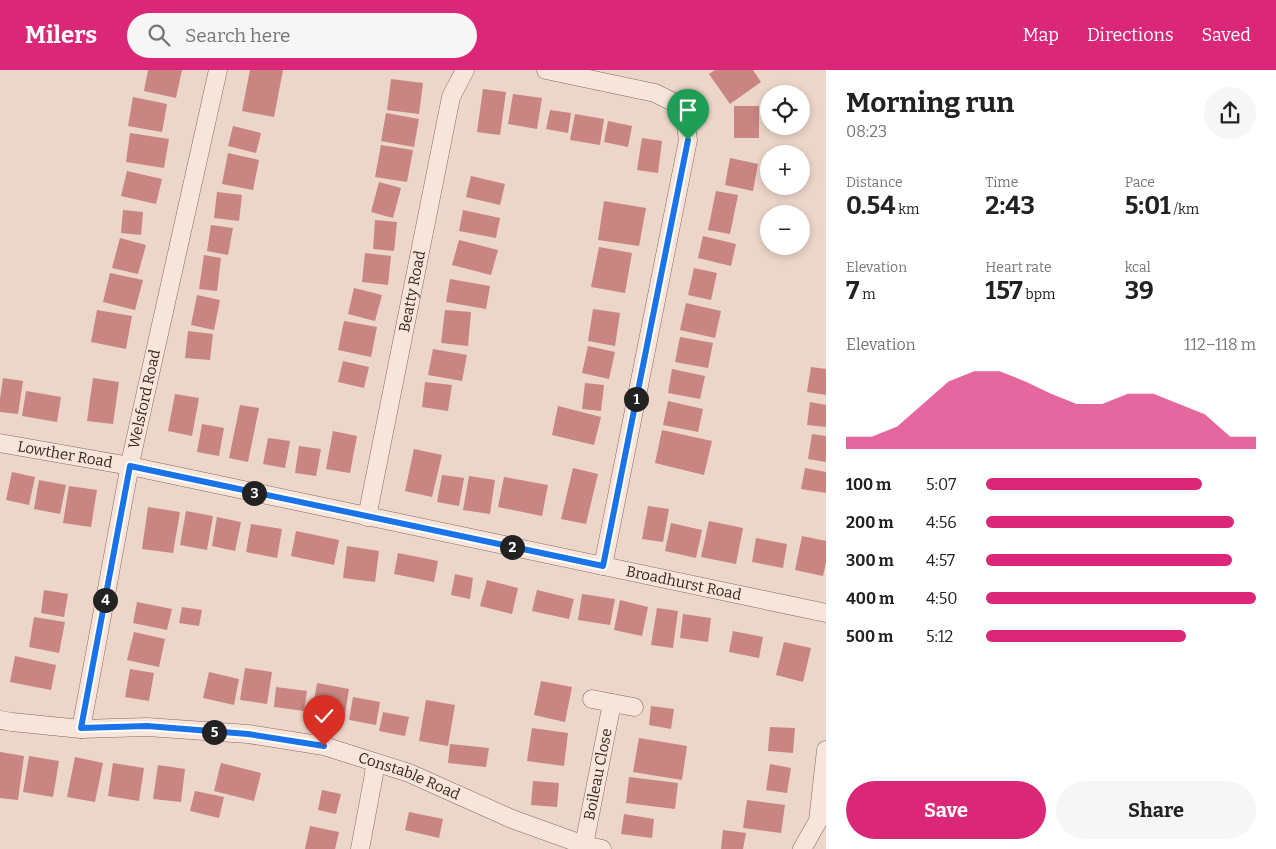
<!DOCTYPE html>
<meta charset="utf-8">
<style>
body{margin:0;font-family:Bitter,serif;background:#f6f6f6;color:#222;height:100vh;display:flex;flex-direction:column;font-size:19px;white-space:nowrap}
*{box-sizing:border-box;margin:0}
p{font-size:16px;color:#767676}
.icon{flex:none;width:28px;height:28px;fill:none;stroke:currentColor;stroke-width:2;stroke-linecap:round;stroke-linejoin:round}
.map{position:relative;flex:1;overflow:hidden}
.sheet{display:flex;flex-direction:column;background:#fff;width:450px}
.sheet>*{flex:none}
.buttons{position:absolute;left:760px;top:15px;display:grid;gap:10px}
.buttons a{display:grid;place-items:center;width:50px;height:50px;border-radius:50%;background:#fff;box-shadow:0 2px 8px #0003;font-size:25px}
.pin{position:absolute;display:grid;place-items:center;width:42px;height:42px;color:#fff;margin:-51px -21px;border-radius:50% 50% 50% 0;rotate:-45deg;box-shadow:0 0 5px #0007}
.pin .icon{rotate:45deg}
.km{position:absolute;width:25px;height:25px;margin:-12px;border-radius:50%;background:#222;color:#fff;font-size:14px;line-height:25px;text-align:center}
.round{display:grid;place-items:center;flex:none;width:52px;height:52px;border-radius:26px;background:#f6f6f6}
.overview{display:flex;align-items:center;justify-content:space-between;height:85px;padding:0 20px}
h1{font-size:28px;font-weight:700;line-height:38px}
.figures{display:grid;grid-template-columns:repeat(3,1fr);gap:8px;height:85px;padding:5px 20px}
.figures div{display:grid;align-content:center}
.figures b{font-size:25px;font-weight:700}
.figures small{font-size:14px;font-weight:400}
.figures p{font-size:14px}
.chart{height:140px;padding:10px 20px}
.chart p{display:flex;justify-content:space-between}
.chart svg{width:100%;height:90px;margin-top:5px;fill:#db2777;opacity:.7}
.primary-button{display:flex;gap:10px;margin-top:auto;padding:10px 20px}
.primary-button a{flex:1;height:58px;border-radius:30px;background:#db2777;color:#fff;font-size:20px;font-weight:700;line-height:58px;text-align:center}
.primary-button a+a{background:#f6f6f6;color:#222}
ul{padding:0 20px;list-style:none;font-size:16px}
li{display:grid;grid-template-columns:80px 60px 1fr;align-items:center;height:38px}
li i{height:12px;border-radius:6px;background:#db2777}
header{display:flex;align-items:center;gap:30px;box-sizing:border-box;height:70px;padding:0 25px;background:#db2777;color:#fff}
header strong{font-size:24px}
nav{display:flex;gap:28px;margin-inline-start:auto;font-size:18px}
.search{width:350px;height:45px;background:#f6f6f6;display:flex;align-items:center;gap:12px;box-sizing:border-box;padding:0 18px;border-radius:28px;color:#767676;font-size:19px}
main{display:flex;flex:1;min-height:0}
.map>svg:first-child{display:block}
.building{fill:#c88581}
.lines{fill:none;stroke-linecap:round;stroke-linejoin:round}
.street-casing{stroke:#88655f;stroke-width:19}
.street{stroke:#f7e5dc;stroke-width:18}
.route-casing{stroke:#fff;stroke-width:10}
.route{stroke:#1a73e8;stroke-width:6}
.labels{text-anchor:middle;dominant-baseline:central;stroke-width:4;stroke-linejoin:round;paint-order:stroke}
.street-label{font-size:15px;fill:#392421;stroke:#f4e2d8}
</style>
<header>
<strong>Milers</strong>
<div class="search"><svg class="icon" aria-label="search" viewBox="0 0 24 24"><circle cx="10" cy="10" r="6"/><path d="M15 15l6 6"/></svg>Search here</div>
<nav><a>Map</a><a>Directions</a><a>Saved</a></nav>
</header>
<main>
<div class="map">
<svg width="826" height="779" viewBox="0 0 826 779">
<rect width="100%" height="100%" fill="#ecd5c9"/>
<g class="building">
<path d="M148,0H182L176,28L144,21Z"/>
<path d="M250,0H283L274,47L242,41Z"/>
<path d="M715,0H753L761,12L730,34L709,4Z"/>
<path d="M391,9L423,13L419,44L387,40Z"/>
<path d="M483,19L506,22L500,65L477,62Z"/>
<path d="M513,24L542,28L537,59L508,54Z"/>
<path d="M133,27L167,34L162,62L128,56Z"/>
<rect x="734" y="36" width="25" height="32"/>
<path d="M550,40L571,43L568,63L546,59Z"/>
<path d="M386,43L419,49L414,77L381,71Z"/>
<path d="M575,44L604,49L600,75L570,70Z"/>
<path d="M608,51L632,56L628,77L604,72Z"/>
<path d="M233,56L261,63L256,83L228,76Z"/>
<path d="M130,63L169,69L164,98L126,92Z"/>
<path d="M642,68L662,71L658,103L637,100Z"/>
<path d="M381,75L413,80L407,112L375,107Z"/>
<path d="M228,83L259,90L253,120L222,114Z"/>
<path d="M730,88L758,94L753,121L725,115Z"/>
<path d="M127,101L162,109L156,134L121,126Z"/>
<path d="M471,106L505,114L500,135L466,127Z"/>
<path d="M379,112L401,118L393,148L371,142Z"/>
<path d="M716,121L738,125L730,164L708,160Z"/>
<path d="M217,122L242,125L239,151L214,148Z"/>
<path d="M604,131L646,138L639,176L598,170Z"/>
<path d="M123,140L143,142L141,165L121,163Z"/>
<path d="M463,140L500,148L496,168L459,161Z"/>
<path d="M375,150L397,152L394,181L373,179Z"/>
<path d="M211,155L233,158L228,185L207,181Z"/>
<path d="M703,166L736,174L731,196L698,188Z"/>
<path d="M120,168L146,175L138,204L112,198Z"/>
<path d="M459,170L498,180L491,205L452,195Z"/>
<path d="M599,177L632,183L625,223L591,217Z"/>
<path d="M365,183L391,186L388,215L362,212Z"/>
<path d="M204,185L221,188L217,221L199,219Z"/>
<path d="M694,198L717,203L711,230L688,225Z"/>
<path d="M110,203L143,210L135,240L103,232Z"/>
<path d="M450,209L490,216L486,239L446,232Z"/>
<path d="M354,218L382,225L375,251L348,244Z"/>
<path d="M197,225L220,230L214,260L191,255Z"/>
<path d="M686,233L721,241L715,268L680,260Z"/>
<path d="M593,239L620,243L615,276L588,271Z"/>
<path d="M97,240L132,246L126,279L91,272Z"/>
<path d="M445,240L471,242L468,276L441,273Z"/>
<path d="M344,251L377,257L371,287L338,280Z"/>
<path d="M188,261L213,264L210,290L185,288Z"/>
<path d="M680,267L713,273L708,298L675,292Z"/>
<path d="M588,276L615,282L609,309L582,303Z"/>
<path d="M433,279L467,285L462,311L428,305Z"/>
<path d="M343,291L369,297L364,318L338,312Z"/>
<path d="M811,297L826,299V325L807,322Z"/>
<path d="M672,299L705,306L700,329L668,323Z"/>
<path d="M3,308L23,311L18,344L0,342V329Z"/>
<path d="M93,308L119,312L113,354L87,351Z"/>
<path d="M425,312L452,315L448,341L422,337Z"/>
<path d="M585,313L604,315L601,341L582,339Z"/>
<path d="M26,321L61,327L57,352L22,346Z"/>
<path d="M175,324L199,328L192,366L168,361Z"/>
<path d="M668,331L703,339L698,362L663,355Z"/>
<path d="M810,332L826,335V357L807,355Z"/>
<path d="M240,335L259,338L248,392L229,388Z"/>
<path d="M558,336L601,347L594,375L552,365Z"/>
<path d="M202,354L224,358L219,386L197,382Z"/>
<path d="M662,360L712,371L704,405L655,393Z"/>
<path d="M333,361L357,366L350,403L326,399Z"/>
<path d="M812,364L826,366V392L808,389Z"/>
<path d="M268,368L290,371L285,398L263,394Z"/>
<path d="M299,376L321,379L316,406L295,403Z"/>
<path d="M414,379L442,385L432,427L405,421Z"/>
<path d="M573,398L598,404L586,454L561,449Z"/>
<path d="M805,398L826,402V423L801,419Z"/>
<path d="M12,402L35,407L29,435L6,430Z"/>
<path d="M442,405L464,408L459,436L437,432Z"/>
<path d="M469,406L495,410L490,444L463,440Z"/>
<path d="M504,407L548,415L542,446L498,437Z"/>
<path d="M39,410L66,415L60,444L34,439Z"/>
<path d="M69,416L97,420L91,457L63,453Z"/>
<path d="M648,436L669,439L663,472L642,469Z"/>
<path d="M148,437L180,442L173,483L142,479Z"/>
<path d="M186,441L213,446L207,480L180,475Z"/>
<path d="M217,447L241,452L235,481L212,476Z"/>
<path d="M709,451L743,458L736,494L701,487Z"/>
<path d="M671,453L702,460L696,488L665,481Z"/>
<path d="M251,454L282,459L277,488L246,482Z"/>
<path d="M296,461L339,470L334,495L291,486Z"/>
<path d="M802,466L826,471V492L823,506L795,500Z"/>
<path d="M756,468L787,474L783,498L752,492Z"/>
<path d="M347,476L379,481L375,512L343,508Z"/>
<path d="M398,483L438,491L434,512L394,504Z"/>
<path d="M455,504L473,508L470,529L451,525Z"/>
<path d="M487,510L518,518L512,544L480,536Z"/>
<path d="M44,520L68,524L64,547L41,543Z"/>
<path d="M537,520L574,529L569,549L532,541Z"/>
<path d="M582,524L615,529L610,555L578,550Z"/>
<path d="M620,530L648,537L642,566L614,560Z"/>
<path d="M137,532L172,539L167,560L133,553Z"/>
<path d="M182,537L202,540L199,556L179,553Z"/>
<path d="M657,538L678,541L673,578L651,575Z"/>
<path d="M683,544L711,548L708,572L680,568Z"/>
<path d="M34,547L65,552L59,583L29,577Z"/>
<path d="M733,561L763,567L759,588L729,582Z"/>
<path d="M134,562L165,569L159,597L127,590Z"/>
<path d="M784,572L811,578L803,612L776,605Z"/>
<path d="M15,586L56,595L51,620L10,612Z"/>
<path d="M245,598L272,602L267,634L240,630Z"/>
<path d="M130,599L154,603L149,631L125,627Z"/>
<path d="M209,602L239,609L234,635L203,628Z"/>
<path d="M541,611L572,617L565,652L534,645Z"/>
<path d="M317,613L349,619L344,649L312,643Z"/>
<path d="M276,617L307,621L304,641L274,637Z"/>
<path d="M353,627L380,632L376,655L349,650Z"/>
<path d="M426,630L455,635L448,676L419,671Z"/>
<path d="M651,636L674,639L671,659L649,655Z"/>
<path d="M383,642L409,647L405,666L379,661Z"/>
<path d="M770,657L795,658L793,683L768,681Z"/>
<path d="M532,658L568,663L564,696L527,691Z"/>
<path d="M639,668L687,676L682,710L633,702Z"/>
<path d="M450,674L489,678L486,697L448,693Z"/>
<path d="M0,682L24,686L18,730L0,728Z"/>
<path d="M29,686L59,691L53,727L23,722Z"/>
<path d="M75,687L103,693L95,732L67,727Z"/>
<path d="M113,693L144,698L139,731L108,726Z"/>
<path d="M221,693L261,703L254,731L214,721Z"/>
<path d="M770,694L791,698L787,723L766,720Z"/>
<path d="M158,695L185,699L181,732L153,729Z"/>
<path d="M629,707L678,713L675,739L626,733Z"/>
<path d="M533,711L559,713L557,737L531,735Z"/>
<path d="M322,720L341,724L336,744L318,740Z"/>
<path d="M195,721L224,727L219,748L190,741Z"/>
<path d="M747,730L785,735L781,763L743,758Z"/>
<path d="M409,742L443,749L439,768L405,760Z"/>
<path d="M624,744L654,749L652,768L621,764Z"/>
<path d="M310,756L339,762L335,779H305Z"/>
<path d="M723,760L746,763L743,779H721Z"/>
</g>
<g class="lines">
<g class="street-casing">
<g id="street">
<path d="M546,0L655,23L675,33L685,49L688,70L603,496"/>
<path id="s1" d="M0,373L130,396L826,543"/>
<path id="s2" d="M367,447L451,27L465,0"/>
<path d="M592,629L612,633"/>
<path id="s3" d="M0,650L12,652L81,659L147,657L248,664L324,676L409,703L512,749L584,775L602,779"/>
<path id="s4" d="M81,659L131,389L218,0"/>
<path id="s5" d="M584,775L612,633L634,637"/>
<path d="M360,779L374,704L375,693"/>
<path d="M802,779L818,751L826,680"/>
</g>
</g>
<use href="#street" class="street"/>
</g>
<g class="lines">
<g class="route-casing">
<path id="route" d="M324,676L248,664L147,656L81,658L130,396L603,496L688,70"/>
</g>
<use href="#route" class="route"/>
</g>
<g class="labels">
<g class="street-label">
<text stroke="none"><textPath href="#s2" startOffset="230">Beatty Road</textPath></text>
<text stroke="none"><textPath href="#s4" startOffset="336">Welsford Road</textPath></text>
<text stroke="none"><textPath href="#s1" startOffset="66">Lowther Road</textPath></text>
<text stroke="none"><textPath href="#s1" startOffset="698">Broadhurst Road</textPath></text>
<text stroke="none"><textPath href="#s5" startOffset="72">Boileau Close</textPath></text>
<text stroke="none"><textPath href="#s3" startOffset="416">Constable Road</textPath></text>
</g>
</g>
</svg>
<div class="buttons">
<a><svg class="icon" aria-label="locate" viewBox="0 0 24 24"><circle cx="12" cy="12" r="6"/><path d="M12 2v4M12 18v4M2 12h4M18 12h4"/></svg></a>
<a>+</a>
<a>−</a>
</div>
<div class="pin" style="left:688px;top:70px;background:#1e9e55"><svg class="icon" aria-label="arrive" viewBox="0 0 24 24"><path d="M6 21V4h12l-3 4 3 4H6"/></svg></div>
<div class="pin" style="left:324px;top:676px;background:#d93025"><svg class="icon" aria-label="check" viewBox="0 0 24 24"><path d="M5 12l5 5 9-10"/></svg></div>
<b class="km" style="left:636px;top:329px">1</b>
<b class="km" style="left:512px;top:477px">2</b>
<b class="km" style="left:254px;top:423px">3</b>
<b class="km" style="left:105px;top:530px">4</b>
<b class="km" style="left:214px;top:662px">5</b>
</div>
<section class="sheet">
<div class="overview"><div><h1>Morning run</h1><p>08:23</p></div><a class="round"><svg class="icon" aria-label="share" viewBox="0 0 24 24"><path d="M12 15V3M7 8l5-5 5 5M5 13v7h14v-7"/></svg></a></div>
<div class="figures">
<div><p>Distance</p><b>0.54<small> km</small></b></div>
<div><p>Time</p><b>2:43</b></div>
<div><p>Pace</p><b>5:01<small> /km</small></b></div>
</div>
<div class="figures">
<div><p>Elevation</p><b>7<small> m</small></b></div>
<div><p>Heart rate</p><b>157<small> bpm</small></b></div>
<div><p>kcal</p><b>39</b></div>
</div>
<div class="chart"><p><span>Elevation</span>112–118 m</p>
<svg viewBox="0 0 160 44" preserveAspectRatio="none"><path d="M0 44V38L10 38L20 33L30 22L40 11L50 6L60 6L70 11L80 17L90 22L100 22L110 17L120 17L130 22L140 27L150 38L160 38V44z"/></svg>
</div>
<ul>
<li><b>100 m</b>5:07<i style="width:80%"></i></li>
<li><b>200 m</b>4:56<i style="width:92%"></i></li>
<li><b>300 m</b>4:57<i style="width:91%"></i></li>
<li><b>400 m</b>4:50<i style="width:100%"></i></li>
<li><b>500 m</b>5:12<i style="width:74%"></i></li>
</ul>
<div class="primary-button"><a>Save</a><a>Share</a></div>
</section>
</main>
